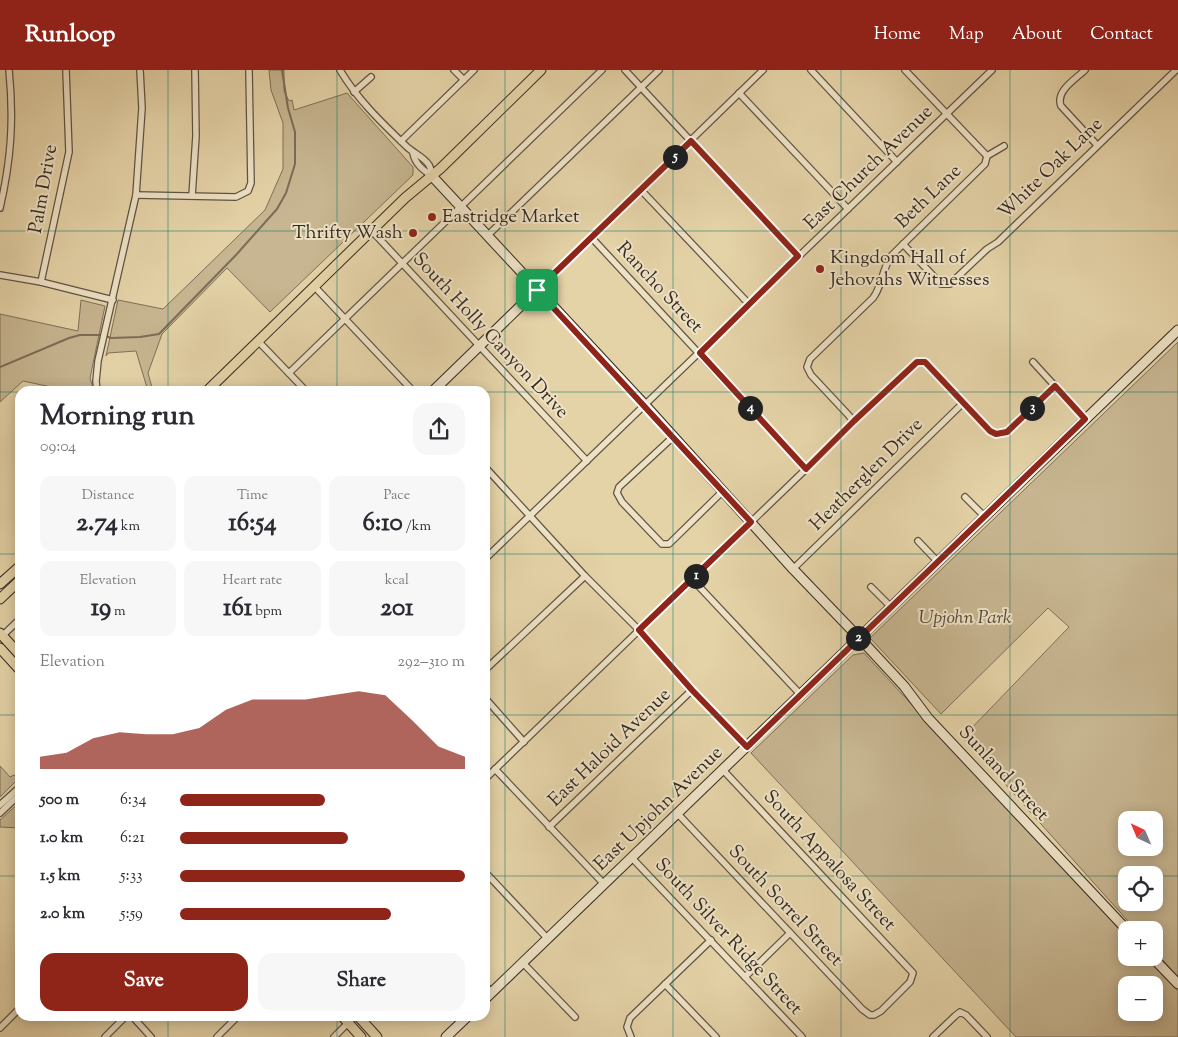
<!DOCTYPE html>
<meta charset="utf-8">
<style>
body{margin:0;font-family:"Sorts Mill Goudy",serif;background:#f7f7f7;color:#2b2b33;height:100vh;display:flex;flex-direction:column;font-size:19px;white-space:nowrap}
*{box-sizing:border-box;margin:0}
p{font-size:16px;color:#7c7c81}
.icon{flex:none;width:28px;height:28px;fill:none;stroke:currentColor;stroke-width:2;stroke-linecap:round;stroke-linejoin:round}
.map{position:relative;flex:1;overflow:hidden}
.details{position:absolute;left:15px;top:316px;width:475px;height:635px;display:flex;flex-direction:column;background:#fff;border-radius:15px;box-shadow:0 2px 12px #0003}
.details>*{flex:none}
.needle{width:32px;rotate:316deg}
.fabs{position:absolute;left:1118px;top:741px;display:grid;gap:10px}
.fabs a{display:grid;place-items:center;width:45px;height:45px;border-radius:10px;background:#fff;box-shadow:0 2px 12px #0003;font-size:25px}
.pin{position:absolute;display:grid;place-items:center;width:42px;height:42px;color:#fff;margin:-21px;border-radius:10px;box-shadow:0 2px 8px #0006}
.km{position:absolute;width:25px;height:25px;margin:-12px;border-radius:50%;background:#222;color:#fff;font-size:14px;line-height:25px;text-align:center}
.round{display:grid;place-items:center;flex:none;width:52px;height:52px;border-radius:15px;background:#f7f7f7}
.overview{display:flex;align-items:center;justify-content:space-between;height:85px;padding:0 25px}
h1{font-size:28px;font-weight:700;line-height:38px}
.figures{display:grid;grid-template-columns:repeat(3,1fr);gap:8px;height:85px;padding:5px 25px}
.figures div{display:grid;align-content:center;border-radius:12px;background:#f7f7f7;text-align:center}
.figures b{font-size:25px;font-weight:700}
.figures small{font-size:14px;font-weight:400}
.figures p{font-size:14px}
.chart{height:140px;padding:10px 25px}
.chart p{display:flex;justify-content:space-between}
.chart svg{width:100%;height:90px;margin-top:5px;fill:#8f2418;opacity:.7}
.primary-button{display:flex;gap:10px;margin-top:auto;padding:10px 25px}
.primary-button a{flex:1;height:58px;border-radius:15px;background:#8f2418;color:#fff;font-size:20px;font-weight:700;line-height:58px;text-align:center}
.primary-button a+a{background:#f7f7f7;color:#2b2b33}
ul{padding:0 25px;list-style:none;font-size:16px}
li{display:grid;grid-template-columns:80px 60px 1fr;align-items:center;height:38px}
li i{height:12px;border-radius:6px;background:#8f2418}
header{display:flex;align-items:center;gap:30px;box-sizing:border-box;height:70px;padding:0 25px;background:#8f2418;color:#fff}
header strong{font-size:24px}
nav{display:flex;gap:28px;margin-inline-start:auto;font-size:18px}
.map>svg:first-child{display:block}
.green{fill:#c7b691;stroke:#7e7059;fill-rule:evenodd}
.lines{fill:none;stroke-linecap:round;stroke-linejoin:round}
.stream{stroke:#7b6d56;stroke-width:2}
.street-casing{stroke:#615443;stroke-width:8}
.secondary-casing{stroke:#352a21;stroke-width:11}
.primary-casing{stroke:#352a21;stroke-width:11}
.street{stroke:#eee2c6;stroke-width:5.5}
.secondary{stroke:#eee2c6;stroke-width:9}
.primary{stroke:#e5d3a8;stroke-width:9}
.route-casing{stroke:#fff;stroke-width:10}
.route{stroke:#8f2418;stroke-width:6}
.grid{fill:none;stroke:#0f766e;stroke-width:1;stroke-opacity:0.55}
.poi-dot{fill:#8f2418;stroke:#eee2c6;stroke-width:2}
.labels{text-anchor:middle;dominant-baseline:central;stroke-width:4;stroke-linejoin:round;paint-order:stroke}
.street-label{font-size:19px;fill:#352a21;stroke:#eee2c6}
.poi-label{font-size:19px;fill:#352a21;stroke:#eee2c6;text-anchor:start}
.park-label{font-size:19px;font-style:italic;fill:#524637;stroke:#eee2c6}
</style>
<header>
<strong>Runloop</strong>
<nav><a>Home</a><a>Map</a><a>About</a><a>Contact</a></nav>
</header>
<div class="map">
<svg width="1178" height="967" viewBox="0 0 1178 967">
<rect width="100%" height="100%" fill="#e5d3a8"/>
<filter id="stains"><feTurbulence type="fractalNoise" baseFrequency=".004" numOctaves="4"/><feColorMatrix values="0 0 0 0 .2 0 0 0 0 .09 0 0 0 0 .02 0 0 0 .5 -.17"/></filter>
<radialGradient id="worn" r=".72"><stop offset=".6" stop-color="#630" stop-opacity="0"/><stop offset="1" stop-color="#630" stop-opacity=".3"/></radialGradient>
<g class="green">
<path d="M269,0H284V21L289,31L292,30L294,40L347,23L413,97V105L270,242L227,198L162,264L148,303L153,321H148L136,281L108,283L106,286L118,230L163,239L265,140L283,99V53L271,20Z"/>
<path d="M81,230L105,236L90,308L94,321H70L23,311L0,332V244L78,261Z"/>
<path d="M1178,272V907L1154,880V860H1136L963,667L1069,557L1048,538L941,644L870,568ZM1126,750H1154V778H1126ZM1126,805H1154V832H1126Z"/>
<path d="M864,583L1126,866V888H1147L1178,921V967H1016L751,683L853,585ZM1126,915H1154V942H1126Z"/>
<path d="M0,696L10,707L14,705L18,709L0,727Z"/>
<path d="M20,732V758L0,757V750Z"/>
</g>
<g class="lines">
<g class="stream">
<path d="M106,266L111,268L140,267L159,264L236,185L277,139L286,123L295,94V62L288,38L282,0"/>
<path d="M0,297L69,268L80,265H101"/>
</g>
<g class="street-casing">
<g id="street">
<path d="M340,0C357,29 382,53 406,76C413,83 423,86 429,95C431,98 431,103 432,106"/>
<path d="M454,0L464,10"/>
<path d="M625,0L798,187"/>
<path d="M811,0L897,92"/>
<path d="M905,0L987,86"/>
<path d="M1085,0C1076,9 1055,21 1061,36L1097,75"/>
<path d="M354,22L371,7"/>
<path d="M739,23L848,139"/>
<path d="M401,71L474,0"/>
<path d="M413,83C415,94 423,100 432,106"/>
<path d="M641,120L749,234L743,228"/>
<path d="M136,125L236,127L248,121L251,113L249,0"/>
<path d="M192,126L196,66L195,0"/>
<path d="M0,138C11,90 14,50 9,0"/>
<path d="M372,161L587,391"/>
<path d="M487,166L659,0"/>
<path d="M591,167L806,399"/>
<path d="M903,174L941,214H950L987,179L998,172L1176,0"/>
<path d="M0,205L41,212L113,230"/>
<path d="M41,212L69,82L66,0"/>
<path d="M314,216L413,321"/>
<path d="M537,220L763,0"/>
<path d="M259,272L306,321"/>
<path d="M1033,292L1085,349"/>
<path d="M289,303L602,0"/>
<path d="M97,321L96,311L98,291L136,125L142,38L140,0"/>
<path d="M849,346L854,351L811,305L807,297L810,289L873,228C883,215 881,200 892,185L985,94L987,86L1004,76"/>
<path d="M673,367L619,417L617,423L622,432L662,474H669L723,421"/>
<path d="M485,397L585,506L639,560L692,620L747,677"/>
<path d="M965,427L985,447"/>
<path d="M918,471L938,492"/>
<path d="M485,489L992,0"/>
<path d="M793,499L963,333"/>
<path d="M692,509L800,624"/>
<path d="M871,517L891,537"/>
<path d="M2,566L20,549"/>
<path d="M485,600L585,506"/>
<path d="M485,628L524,672"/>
<path d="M495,699L604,814"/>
<path d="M485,709L806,399L854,351L917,292H925L990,361L996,364L1007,362L1055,315"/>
<path d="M0,735L20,717"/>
<path d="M0,743L20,724"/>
<path d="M678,744L862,939L870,945H874L881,941L910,912L913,903L723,700"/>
<path d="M549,757L692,620"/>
<path d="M632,788L802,967"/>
<path d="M485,802L548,869"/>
<path d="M523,893L575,947"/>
<path d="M745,907L790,863"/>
<path d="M665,914L716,967"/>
<path d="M485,915L492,923"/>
<path d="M132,946L151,967"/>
<path d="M0,958L20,938"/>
<path d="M105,967L126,946"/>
<path d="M217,967L238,946"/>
<path d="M334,967L355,946"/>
<path d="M631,967L627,957L630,948L711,870"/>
<path d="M933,967L955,946L960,942L966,945L987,967"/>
</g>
</g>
<g class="secondary-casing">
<g id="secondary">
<path d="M432,106L645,335L793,499L866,575L904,616L928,648L1127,860"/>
<path d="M433,321L537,220"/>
<path d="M1153,888L1178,914"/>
<path d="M485,929L1178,260"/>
<path d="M446,967L468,946"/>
</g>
</g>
<g class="primary-casing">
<g id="primary">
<path d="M207,321L405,128L441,98L541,0"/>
<path d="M0,514L20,496"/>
<path d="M0,529L20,510"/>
<path d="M0,563L20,585"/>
<path d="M0,578L20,600"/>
<path d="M342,946L361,967"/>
<path d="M358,946L377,967"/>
</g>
</g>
<use href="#street" class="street"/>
<use href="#secondary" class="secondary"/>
<use href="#primary" class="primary"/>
</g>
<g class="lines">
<g class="route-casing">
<path id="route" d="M691,71L798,186L700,283L806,399L854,351L917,292H925L990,361L996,364L1007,362L1055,316L1085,349L747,677L692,620L639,560L751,452L537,220Z"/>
</g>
<use href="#route" class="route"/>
</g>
<path class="grid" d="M168,0V321M337,0V321M505,0V967M673,0V967M841,0V967M1010,0V967M0,161H1178M0,322H20M485,322H1178M0,484H20M485,484H1178M0,645H20M485,645H1178M0,806H20M485,806H1126M1154,806H1178M168,946V967M337,946V967"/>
<g class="poi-dot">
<circle cx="432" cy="147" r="5"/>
<circle cx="413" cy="163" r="5"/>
<circle cx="820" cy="199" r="5"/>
</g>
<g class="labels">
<g class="street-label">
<text transform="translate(869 98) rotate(-44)">East Church Avenue</text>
<text transform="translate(1051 99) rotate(-44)">White Oak Lane</text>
<text transform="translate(44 119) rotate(-80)">Palm Drive</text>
<text transform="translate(929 127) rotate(-44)">Beth Lane</text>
<text transform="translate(659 218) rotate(47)">Rancho Street</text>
<text transform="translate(490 266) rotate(47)">South Holly Canyon Drive</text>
<text transform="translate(867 405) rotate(-45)">Heatherglen Drive</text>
<text transform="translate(610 678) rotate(-44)">East Haloid Avenue</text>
<text transform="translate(1003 704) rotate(47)">Sunland Street</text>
<text transform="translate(659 739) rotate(-44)">East Upjohn Avenue</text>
<text transform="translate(829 791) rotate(47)">South Appalosa Street</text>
<text transform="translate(785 836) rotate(47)">South Sorrel Street</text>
<text transform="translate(728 867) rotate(47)">South Silver Ridge Street</text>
</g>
<g class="poi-label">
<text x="442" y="147">Eastridge Market</text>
<text x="403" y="163" text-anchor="end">Thrifty Wash</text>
<text x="830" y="188">Kingdom Hall of<tspan x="830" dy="22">Jehovahs Witnesses</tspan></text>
</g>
<g class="park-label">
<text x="965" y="548">Upjohn Park</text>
</g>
</g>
<rect width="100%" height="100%" filter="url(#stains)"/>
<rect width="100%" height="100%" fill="url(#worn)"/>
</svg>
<div class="fabs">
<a><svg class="needle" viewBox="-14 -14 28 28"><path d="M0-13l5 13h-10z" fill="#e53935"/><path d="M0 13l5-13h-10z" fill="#7c7c81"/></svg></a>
<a><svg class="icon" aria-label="locate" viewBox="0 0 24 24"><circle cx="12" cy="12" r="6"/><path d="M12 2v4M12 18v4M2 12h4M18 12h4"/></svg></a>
<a>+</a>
<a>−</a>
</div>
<div class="pin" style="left:537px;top:220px;background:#1e9e55"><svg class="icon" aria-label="arrive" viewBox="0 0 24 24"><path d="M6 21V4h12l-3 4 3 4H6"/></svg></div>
<b class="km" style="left:696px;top:506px">1</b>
<b class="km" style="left:858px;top:568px">2</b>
<b class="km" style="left:1032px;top:338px">3</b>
<b class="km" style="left:750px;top:338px">4</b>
<b class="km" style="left:675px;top:87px">5</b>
<section class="details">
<div class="overview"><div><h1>Morning run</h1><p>09:04</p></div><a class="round"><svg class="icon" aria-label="share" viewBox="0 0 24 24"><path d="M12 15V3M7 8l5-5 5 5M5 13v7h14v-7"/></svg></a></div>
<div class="figures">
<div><p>Distance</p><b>2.74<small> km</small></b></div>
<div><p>Time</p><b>16:54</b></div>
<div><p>Pace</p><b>6:10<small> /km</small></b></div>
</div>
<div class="figures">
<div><p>Elevation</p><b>19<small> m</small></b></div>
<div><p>Heart rate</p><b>161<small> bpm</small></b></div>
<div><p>kcal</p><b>201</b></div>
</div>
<div class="chart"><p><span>Elevation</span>292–310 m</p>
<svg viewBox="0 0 160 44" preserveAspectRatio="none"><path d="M0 44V38L10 36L20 29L30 26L40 27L50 27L60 24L70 15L80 10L90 10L100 10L110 8L120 6L130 8L140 20L150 33L160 38V44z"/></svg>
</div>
<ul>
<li><b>500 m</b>6:34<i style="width:51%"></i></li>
<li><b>1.0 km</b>6:21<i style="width:59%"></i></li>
<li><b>1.5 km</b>5:33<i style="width:100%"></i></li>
<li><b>2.0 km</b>5:59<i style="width:74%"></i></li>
</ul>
<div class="primary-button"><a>Save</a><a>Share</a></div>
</section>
</div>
